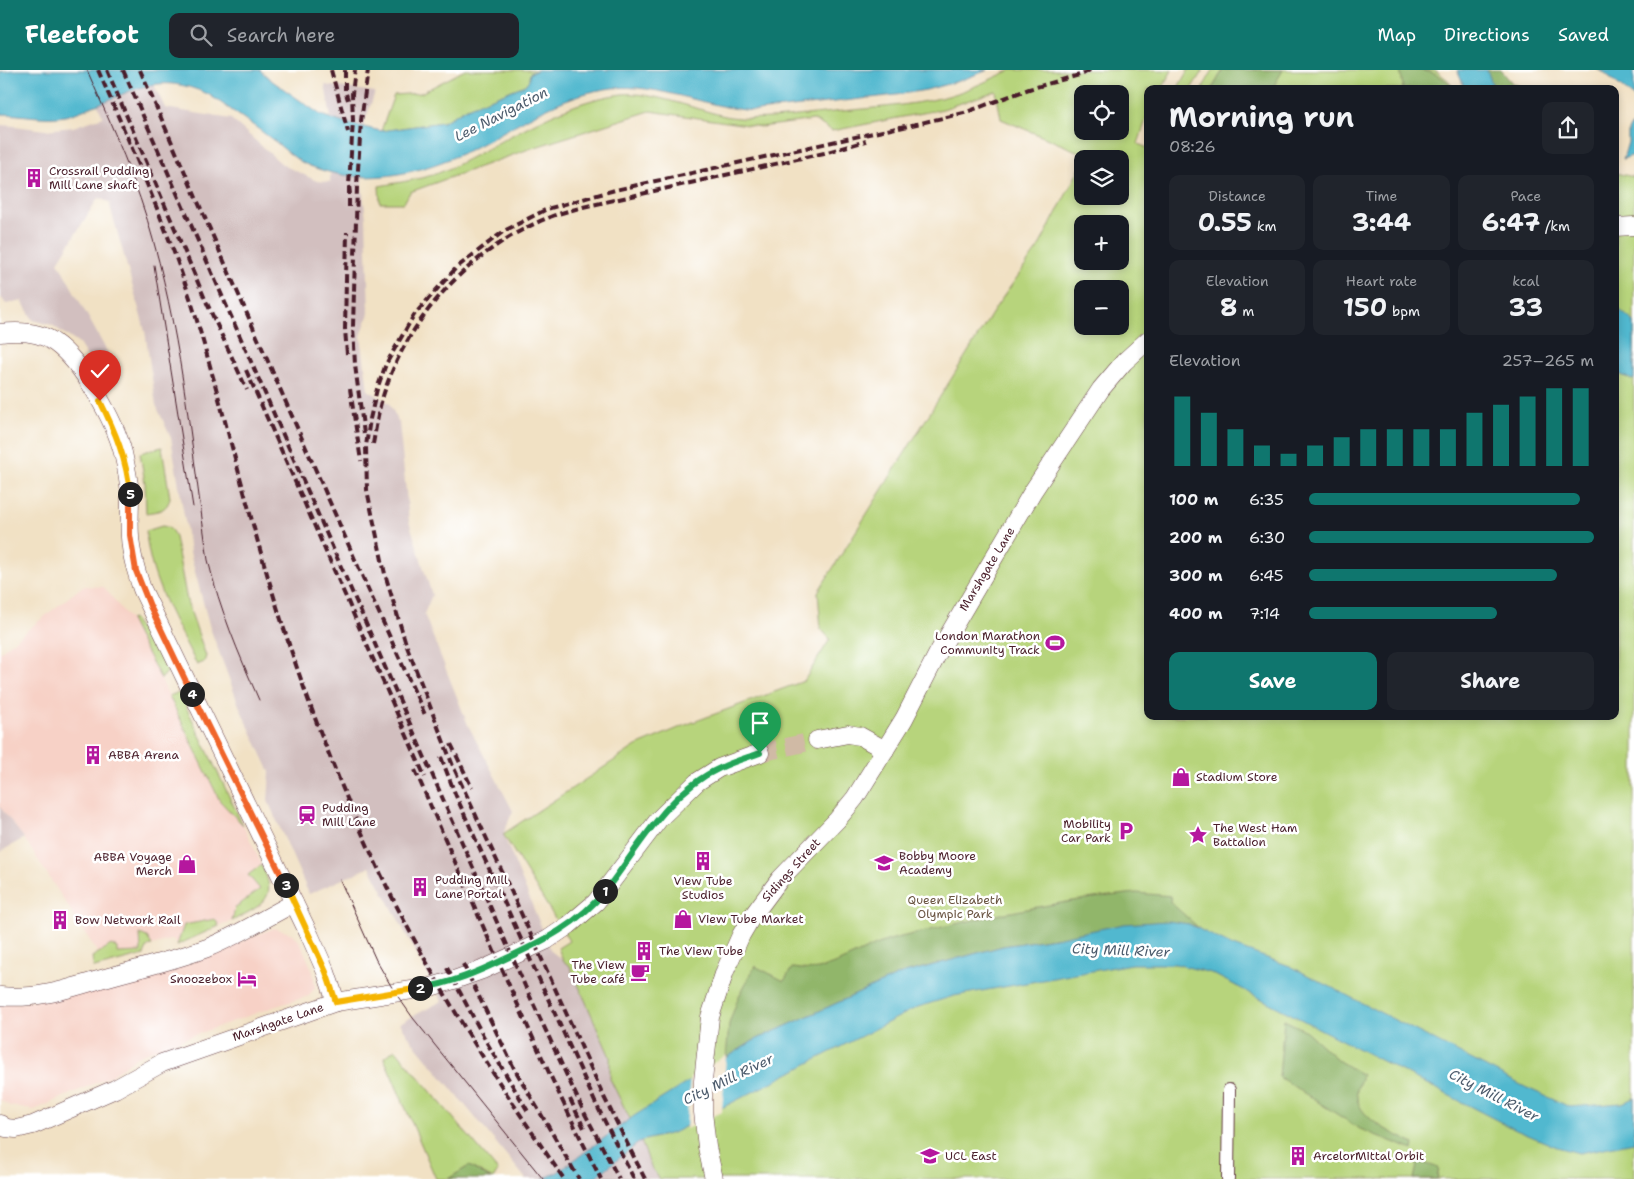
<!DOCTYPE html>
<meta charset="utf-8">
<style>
body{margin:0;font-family:"Shantell Sans",sans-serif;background:#20242c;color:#f1f3f6;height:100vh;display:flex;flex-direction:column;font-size:19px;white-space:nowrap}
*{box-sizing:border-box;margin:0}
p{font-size:16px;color:#9ea1a6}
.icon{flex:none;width:28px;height:28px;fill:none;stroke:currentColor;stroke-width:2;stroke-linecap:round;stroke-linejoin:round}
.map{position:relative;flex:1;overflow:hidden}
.panel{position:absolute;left:1144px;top:15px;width:475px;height:635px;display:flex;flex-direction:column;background:#171b24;border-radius:10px;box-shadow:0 2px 8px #0003}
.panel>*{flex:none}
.controls{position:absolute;left:1074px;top:15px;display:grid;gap:10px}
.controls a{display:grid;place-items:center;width:55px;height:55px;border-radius:10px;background:#171b24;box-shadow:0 2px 8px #0003;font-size:25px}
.pin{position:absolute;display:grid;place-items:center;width:42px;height:42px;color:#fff;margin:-51px -21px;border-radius:50% 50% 50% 0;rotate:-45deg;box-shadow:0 0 5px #0007}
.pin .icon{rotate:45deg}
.km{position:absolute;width:25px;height:25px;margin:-12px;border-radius:50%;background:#222;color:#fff;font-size:14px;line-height:25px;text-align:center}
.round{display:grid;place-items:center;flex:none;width:52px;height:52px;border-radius:10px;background:#20242c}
.headline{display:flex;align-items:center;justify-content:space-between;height:85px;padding:0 25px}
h1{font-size:28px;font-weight:700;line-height:38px}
.metrics{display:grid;grid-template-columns:repeat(3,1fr);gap:8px;height:85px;padding:5px 25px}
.metrics div{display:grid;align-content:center;border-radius:10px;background:#20242c;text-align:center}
.metrics b{font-size:25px;font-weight:700}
.metrics small{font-size:14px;font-weight:400}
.metrics p{font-size:14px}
.chart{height:140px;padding:10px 25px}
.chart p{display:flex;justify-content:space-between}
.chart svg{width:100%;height:90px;margin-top:5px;stroke:#0f766e;stroke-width:6}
.cta{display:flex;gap:10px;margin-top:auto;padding:10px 25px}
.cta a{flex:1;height:58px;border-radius:10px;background:#0f766e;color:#fff;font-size:20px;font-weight:700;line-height:58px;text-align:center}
.cta a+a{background:#20242c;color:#f1f3f6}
ul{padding:0 25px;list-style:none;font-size:16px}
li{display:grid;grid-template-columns:80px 60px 1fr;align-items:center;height:38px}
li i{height:12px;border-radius:6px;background:#0f766e}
header{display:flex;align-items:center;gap:30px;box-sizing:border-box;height:70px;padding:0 25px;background:#0f766e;color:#fff}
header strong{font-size:24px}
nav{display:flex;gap:28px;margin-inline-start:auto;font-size:18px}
.search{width:350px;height:45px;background:#20242c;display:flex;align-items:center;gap:12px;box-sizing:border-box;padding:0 18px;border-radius:10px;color:#9ea1a6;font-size:19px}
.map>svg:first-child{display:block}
.built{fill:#f7d1c6}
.industrial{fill:#d2bfbf}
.green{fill:#b7d47b;stroke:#807a53;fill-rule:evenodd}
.forest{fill:#91b66b;stroke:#6e6a4b}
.water{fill:#51b8cf;stroke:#4e6c7d}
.pier{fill:#f1e1c4}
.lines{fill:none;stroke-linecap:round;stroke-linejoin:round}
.minor-tunnel{stroke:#d0baa5;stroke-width:18;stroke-dasharray:18 9;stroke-linecap:butt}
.pedestrian-casing{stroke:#633c42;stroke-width:14}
.minor-casing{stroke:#633c42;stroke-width:19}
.pedestrian{stroke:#fff;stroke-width:12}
.minor{stroke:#fff;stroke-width:18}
.tram{stroke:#4a1f2b;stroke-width:1}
.rail{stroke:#4a1f2b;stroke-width:4;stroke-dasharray:8 4;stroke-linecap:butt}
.split-1-casing{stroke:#fff;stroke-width:10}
.split-2-casing{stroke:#fff;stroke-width:10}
.split-3-casing{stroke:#fff;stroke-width:10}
.split-4-casing{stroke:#fff;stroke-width:10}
.split-5-casing{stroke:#fff;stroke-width:10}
.split-6-casing{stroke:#fff;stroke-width:10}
.split-1{stroke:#22a559;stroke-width:6}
.split-2{stroke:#22a559;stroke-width:6}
.split-3{stroke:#f5b400;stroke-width:6}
.split-4{stroke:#f0652b;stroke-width:6}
.split-5{stroke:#f0652b;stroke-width:6}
.split-6{stroke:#f5b400;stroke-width:6}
.labels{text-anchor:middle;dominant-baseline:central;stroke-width:5;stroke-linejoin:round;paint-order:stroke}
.poi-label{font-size:12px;fill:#4a1f2b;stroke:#fff;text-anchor:start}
.street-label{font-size:12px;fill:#4a1f2b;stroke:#fff}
.park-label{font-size:12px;fill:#6b5543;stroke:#fff}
.water-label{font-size:14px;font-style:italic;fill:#4d5c6d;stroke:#fff}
</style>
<header>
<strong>Fleetfoot</strong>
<div class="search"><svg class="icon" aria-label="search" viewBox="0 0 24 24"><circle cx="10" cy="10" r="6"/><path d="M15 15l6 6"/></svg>Search here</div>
<nav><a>Map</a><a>Directions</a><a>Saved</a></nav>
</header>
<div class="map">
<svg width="1634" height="1109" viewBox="0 0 1634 1109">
<rect width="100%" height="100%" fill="#fff"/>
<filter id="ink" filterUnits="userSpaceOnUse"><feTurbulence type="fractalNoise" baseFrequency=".02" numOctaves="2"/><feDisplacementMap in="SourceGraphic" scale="10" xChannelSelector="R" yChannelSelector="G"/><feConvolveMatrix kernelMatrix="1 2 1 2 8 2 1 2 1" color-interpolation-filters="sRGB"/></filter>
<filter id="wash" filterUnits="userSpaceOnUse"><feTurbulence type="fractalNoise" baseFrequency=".0096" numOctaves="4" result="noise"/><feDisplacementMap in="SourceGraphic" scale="20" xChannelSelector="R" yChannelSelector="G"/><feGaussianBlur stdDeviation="1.12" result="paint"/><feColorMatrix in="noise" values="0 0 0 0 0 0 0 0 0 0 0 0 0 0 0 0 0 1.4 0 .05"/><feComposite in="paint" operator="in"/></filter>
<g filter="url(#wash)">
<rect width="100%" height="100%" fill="#f1e1c4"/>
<g class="built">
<path d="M83,516L104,517L130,550L135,562L147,581L220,731L243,755L268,808L269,815L265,830L260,836L232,851L177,875L173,869L148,876L144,885L94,898L92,887L98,883L24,768L0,737V582Z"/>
<path d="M274,858L293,864L300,872L313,902L315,917L309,926L276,936L141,984L109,1007L34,1040L10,1036L0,1030V932L22,933L153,908Z"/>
</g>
<g class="industrial">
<path d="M82,0H147L165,38L231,49L283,95L317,111L330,112L333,59L325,15L375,22L364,54L362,115L366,149L369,243L361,266L368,320L389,333L399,353L409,451L432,525L424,544L468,655L513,741L503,764L551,881L570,896L610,987V1009L645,1079L687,1109H526L412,971L400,953L442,931L370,797L309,824L268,731L270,702L240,638L210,558L191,487L171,368L156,335L145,261L109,132L98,128L58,192L110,287L93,296L79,274L52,255L33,250L22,231L6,234L0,226V55L15,56L45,60L73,57L103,47Z"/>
<path d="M0,737L24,768L0,782Z"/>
</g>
<g class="green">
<path d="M465,0H538L530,3L529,10L525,15L467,38L443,52L381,61L394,25L421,23Z"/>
<path d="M1011,0H1172L1162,19H1148L1147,47L1138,74L1148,78V646H1615V103L1634,107V1109H660L652,1099L641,1071L610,1009V987L570,896L563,891L558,878L569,871L503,764L636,676L688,654L804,611L830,569L821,559L818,522L998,234L1038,178L1082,94V126H1120V89H1085L1086,85L1001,49L996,21L943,39L832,61L814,50L761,57L650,41L529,79L410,122L404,133H380L379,116C401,112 425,109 446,100C504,73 557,32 622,24C651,21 699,41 730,47C758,51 796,46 824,43C865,38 908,37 948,26C969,20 991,9 1011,0ZM1082,24H1120V61H1082ZM1082,154H1120V191H1082ZM1082,219H1120V256H1082Z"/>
<path d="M1188,0H1203L1191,19H1177Z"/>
<path d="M1213,0H1223L1212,19H1202Z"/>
<path d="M1252,0H1435L1448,10L1454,19H1242Z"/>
<path d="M162,377L170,428C167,441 158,441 146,443L145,413L140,383Z"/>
<path d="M162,456C170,457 172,460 175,467L187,531L206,586L204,592L197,595C176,553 149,509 146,461Z"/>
<path d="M133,549L141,560L160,583L168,601L161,609C151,589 139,570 130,550Z"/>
<path d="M177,623L180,624L243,755L220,731L169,626Z"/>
<path d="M261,795C281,830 259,836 232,851L235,838L260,819L248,805Z"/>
<path d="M215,849L219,856L177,875L184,855Z"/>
<path d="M140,864L147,867L152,875L148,876L144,885L94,898L92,887L111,875L117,878V883L141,882Z"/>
<path d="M395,979L498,1101L493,1109L469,1096L448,1109H436L384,988Z"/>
</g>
<g class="forest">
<path d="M1223,0H1283L1272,19H1212Z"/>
<path d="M1400,0C1425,0 1438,0 1454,19H1402L1403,16Z"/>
<path d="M1488,0H1501L1513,14L1529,19H1494L1487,1Z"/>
<path d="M1136,823L1171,826L1170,832L1199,858L1189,854L1055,868L1003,876L901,904L753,971L726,988L729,954L738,928L755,896L784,911L792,898C802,899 813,901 822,898C847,891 868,876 893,869C973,849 1054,831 1136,823Z"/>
<path d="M1284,950L1305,960L1339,991L1362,1005C1361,1010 1358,1015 1357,1020C1353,1048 1394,1063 1414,1074L1413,1080L1360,1059L1279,1007Z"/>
<path d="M1418,1091L1439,1098L1437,1109H1414Z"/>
<path d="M469,1096L491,1109H448Z"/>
</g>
<g class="water">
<path d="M15,0H260L271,10L321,45L341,52L381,61L443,52L467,38L525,15L529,10L530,3L538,0H988L959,11L926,20L896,25L757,41C709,39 659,13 612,18C569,23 531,46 494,67C438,99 373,121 310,96C296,91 285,79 273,70C252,54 230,39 208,24C158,2 138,19 91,37C83,40 74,44 65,46C44,50 22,44 0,44V2Z"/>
<path d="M1457,0H1487L1494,19H1465Z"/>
<path d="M1598,0H1634V28L1605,3Z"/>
<path d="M1634,55V85L1623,89L1628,72V61L1630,57Z"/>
<path d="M1615,236L1634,252V309L1632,310L1615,302Z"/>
<path d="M1168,851L1189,854L1233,876L1290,896L1527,1018L1570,1037L1622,1033L1634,1028V1072L1579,1083L1557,1077L1516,1060L1211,903L1175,894H1131L954,926L918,937L673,1063L641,1071L593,1109H543L558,1102L634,1046L753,971L901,904L1003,876L1055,868L1124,854Z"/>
</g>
<path class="pier" d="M726,985L722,1042L686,1059L690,1008Z"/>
</g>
<g filter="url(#ink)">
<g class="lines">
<path class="minor-tunnel" d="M760,683L817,670"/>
<g class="pedestrian-casing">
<path id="pedestrian" d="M1228,1109L1229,1020"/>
</g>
<g class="minor-casing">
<g id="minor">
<path d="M1615,157L1634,156"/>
<path d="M0,263C18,261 41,262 55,273C82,292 115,351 123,383C126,396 129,411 130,424C130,438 129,453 130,467C131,485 136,501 142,519L310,866L326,902L336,932"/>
<path d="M817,670L848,664L860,666L885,680"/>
<path d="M0,926C35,930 68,919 101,909C136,899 172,891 207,878C237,866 265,848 294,833"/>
<path d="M0,1054L6,1058L16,1059L33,1055L115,1019L162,993L336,932L431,917L454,910L482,900L547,870L569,855L596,832L659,749L697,712L719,698L760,683"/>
<path d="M714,1109L707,1077L703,1042V1011L710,947L725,901L741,865L751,848L780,809L837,750L855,728L904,649L938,583L1033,421L1101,319L1124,292L1148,270"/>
</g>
</g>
<use href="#pedestrian" class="pedestrian"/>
<use href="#minor" class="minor"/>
<g class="tram">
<path d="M87,0C112,57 138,113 154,173C183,276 192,384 208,490C220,540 238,582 259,630"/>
<path d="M154,195L193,437"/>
<path d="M340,810L376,890L394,921L413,948L543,1109"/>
</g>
<g class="rail">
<path d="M98,0C131,76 165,152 191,231C212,299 229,368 248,436C268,511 291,585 318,656C344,724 373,792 407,856C453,944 508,1028 564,1109"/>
<path d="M107,0L205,229L247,320"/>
<path d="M123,0L525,916L583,1040L619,1109"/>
<path d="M140,0L364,510L426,647"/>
<path d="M331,0L348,62"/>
<path d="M345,0V20L348,30"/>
<path d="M899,58L964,43L1029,19L1083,4L1090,0"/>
<path d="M350,124L349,115L353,51L352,24L355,0"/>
<path d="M349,137V117"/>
<path d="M347,284L345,259L347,162"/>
<path d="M246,300L425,707"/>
<path d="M350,319L361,391"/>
<path d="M364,364L355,295L353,256L357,116L361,51L368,0"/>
<path d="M373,374C376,358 378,341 383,326C408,246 472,178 550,147C560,143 572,140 583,137L824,83L866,71"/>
<path d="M451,674L472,718"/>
<path d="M441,687L456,726L595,1032L634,1109"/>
<path d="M415,700C475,837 533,976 601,1109"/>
<path d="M463,894L514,998L579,1109"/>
<path d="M447,898L487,973L529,1043"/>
<path d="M570,1029L585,1060"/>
<path d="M645,1109L604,1027L511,821L453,696L406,574L385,504L367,420L366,376L370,349L377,319L386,294L414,245L456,198L504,161L547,139L615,120L905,56"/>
</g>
</g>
</g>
<g class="lines" filter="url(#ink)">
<g class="split-1-casing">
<path id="split-1" d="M605,821C639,778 667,722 720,698C732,692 746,688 760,683"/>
</g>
<g class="split-2-casing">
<path id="split-2" d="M420,918C451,914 480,901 507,888C544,871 579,853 605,821"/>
</g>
<g class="split-3-casing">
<path id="split-3" d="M286,815L326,902L336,932L420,918"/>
</g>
<g class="split-4-casing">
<path id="split-4" d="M192,624L286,815"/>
</g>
<g class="split-5-casing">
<path id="split-5" d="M130,424V465L136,501L150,536L192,624"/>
</g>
<g class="split-6-casing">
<path id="split-6" d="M100,331C115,361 127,390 130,424"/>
</g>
<use href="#split-1" class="split-1"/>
<use href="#split-2" class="split-2"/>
<use href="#split-3" class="split-3"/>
<use href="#split-4" class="split-4"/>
<use href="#split-5" class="split-5"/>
<use href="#split-6" class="split-6"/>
</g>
<defs>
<g id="building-bare" transform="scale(1.5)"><path d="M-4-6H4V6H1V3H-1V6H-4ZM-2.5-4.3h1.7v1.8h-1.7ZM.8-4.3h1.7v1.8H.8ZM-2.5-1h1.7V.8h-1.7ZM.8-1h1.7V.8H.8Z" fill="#b5179e" stroke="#fff" stroke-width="2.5" paint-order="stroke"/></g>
<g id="stadium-bare" transform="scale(1.5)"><path d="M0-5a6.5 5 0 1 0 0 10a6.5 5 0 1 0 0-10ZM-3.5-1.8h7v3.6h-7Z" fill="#b5179e" stroke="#fff" stroke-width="2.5" paint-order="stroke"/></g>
<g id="shop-bare" transform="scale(1.5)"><path d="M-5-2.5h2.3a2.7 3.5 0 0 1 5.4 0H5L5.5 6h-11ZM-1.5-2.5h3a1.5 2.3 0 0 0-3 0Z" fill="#b5179e" stroke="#fff" stroke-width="2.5" paint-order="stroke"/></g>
<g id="station-bare" transform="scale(1.5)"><path d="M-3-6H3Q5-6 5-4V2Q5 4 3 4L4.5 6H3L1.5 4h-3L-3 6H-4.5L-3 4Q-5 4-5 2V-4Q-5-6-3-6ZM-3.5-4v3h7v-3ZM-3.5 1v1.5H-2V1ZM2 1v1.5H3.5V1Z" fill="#b5179e" stroke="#fff" stroke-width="2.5" paint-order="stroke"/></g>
<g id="parking-bare" transform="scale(1.5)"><path d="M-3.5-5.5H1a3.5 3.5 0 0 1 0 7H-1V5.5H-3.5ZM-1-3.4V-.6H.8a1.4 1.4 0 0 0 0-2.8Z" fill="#b5179e" stroke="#fff" stroke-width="2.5" paint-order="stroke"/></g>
<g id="sight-bare" transform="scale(1.5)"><path d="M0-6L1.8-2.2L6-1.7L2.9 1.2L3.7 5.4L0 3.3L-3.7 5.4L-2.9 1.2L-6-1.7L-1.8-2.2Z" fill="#b5179e" stroke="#fff" stroke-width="2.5" paint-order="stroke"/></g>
<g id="school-bare" transform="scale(1.5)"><path d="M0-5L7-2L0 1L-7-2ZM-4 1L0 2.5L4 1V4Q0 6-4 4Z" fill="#b5179e" stroke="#fff" stroke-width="2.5" paint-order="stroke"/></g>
<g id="cafe-bare" transform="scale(1.5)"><path d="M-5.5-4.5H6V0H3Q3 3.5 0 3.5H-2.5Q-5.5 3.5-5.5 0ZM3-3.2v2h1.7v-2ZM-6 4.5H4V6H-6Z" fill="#b5179e" stroke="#fff" stroke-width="2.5" paint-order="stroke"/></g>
<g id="hotel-bare" transform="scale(1.5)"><path d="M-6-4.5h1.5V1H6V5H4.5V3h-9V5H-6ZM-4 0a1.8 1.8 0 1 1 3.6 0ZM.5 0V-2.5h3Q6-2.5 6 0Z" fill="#b5179e" stroke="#fff" stroke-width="2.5" paint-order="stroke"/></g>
<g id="university-bare" transform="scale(1.5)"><path d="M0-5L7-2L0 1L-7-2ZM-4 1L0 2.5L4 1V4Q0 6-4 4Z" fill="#b5179e" stroke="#fff" stroke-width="2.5" paint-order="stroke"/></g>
</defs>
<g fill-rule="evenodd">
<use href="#building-bare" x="34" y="108"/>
<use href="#stadium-bare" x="1055" y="573"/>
<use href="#building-bare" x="93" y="685"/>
<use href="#shop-bare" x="1181" y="707"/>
<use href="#station-bare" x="307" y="745"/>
<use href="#parking-bare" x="1126" y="761"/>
<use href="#sight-bare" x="1198" y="765"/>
<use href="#building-bare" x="703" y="791"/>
<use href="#school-bare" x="884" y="793"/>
<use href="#shop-bare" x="187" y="794"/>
<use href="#building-bare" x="420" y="817"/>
<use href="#shop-bare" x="683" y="849"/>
<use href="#building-bare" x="60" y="850"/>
<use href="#building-bare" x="644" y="881"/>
<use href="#cafe-bare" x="640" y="902"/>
<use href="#hotel-bare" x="247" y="909"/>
<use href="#university-bare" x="930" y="1086"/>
<use href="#building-bare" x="1298" y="1086"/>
</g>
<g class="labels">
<g class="poi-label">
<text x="49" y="101">Crossrail Pudding<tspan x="49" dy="14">Mill Lane shaft</tspan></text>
<text x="1040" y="566" text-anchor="end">London Marathon<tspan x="1040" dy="14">Community Track</tspan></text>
<text x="108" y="685">ABBA Arena</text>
<text x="1196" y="707">Stadium Store</text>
<text x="322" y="738">Pudding<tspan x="322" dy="14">Mill Lane</tspan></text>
<text x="1111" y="754" text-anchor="end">Mobility<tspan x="1111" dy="14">Car Park</tspan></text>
<text x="1213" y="758">The West Ham<tspan x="1213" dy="14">Battalion</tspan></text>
<text x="899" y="786">Bobby Moore<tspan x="899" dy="14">Academy</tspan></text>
<text x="172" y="787" text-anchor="end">ABBA Voyage<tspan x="172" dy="14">Merch</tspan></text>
<text x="435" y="810">Pudding Mill<tspan x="435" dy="14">Lane Portal</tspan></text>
<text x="703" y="811" text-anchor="middle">View Tube<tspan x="703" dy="14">Studios</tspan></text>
<text x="698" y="849">View Tube Market</text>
<text x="75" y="850">Bow Network Rail</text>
<text x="659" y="881">The View Tube</text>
<text x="625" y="895" text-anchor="end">The View<tspan x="625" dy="14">Tube café</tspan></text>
<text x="232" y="909" text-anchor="end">Snoozebox</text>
<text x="945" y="1086">UCL East</text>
<text x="1313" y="1086">ArcelorMittal Orbit</text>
</g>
<g class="street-label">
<text transform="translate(987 499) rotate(-59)">Marshgate Lane</text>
<text transform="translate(791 800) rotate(-48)">Sidings Street</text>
<text transform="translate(278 952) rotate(-19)">Marshgate Lane</text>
</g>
<g class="park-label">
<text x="955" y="830">Queen Elizabeth<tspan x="955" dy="14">Olympic Park</tspan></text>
</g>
<g class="water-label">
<text transform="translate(501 44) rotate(-27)">Lee Navigation</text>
<text transform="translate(1121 880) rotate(2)">City Mill River</text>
<text transform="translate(728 1009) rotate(-26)">City Mill River</text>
<text transform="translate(1494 1025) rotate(27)">City Mill River</text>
</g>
</g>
</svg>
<div class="controls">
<a><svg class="icon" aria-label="locate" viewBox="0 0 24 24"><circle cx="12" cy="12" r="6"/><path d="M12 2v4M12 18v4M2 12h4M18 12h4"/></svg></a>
<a><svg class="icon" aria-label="layers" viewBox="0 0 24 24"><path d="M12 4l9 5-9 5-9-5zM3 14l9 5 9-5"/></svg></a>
<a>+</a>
<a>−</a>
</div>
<div class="pin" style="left:760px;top:683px;background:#1e9e55"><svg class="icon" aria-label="arrive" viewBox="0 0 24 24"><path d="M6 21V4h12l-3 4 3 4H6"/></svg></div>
<div class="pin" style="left:100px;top:331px;background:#d93025"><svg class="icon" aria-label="check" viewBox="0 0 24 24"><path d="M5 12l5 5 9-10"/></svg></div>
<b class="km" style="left:605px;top:821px">1</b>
<b class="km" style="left:420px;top:918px">2</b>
<b class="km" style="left:286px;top:815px">3</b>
<b class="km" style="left:192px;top:624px">4</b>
<b class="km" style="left:130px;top:424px">5</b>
<section class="panel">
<div class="headline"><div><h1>Morning run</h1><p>08:26</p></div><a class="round"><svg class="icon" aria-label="share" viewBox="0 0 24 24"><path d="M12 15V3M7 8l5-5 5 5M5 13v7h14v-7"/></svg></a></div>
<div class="metrics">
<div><p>Distance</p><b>0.55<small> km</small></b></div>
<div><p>Time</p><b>3:44</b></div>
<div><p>Pace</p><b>6:47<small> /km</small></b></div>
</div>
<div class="metrics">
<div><p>Elevation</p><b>8<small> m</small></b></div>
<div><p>Heart rate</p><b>150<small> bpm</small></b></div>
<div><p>kcal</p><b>33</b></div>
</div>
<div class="chart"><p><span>Elevation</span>257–265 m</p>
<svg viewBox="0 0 160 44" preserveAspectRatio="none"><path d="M5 44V10M15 44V18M25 44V26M35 44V34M45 44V38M55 44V34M65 44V30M75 44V26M85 44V26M95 44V26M105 44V26M115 44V18M125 44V14M135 44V10M145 44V6M155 44V6"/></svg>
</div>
<ul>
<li><b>100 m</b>6:35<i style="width:95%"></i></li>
<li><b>200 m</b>6:30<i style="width:100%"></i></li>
<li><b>300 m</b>6:45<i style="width:87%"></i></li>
<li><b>400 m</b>7:14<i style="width:66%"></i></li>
</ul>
<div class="cta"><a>Save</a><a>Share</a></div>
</section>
</div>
